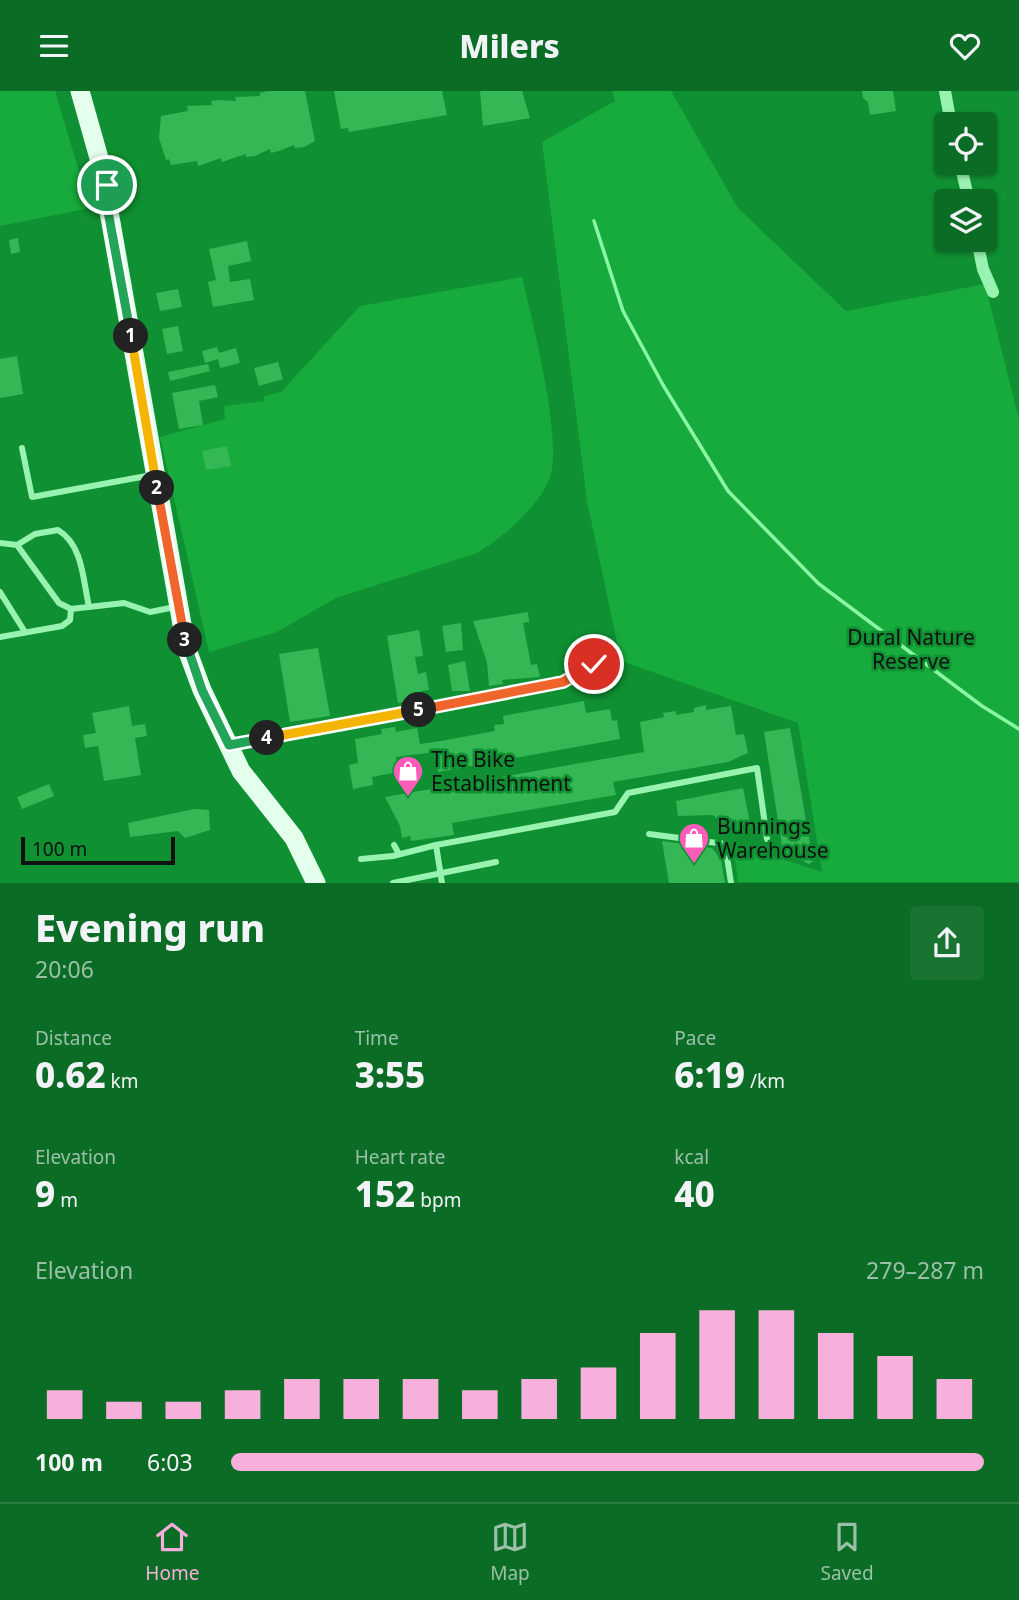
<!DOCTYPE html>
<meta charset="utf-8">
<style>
body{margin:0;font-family:"Noto Sans",sans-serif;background:#197432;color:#f1f3f6;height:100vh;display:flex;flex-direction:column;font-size:26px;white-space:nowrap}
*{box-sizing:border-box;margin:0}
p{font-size:23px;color:#9ac0a7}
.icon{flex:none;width:38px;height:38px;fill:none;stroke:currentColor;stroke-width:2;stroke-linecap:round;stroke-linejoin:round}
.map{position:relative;height:792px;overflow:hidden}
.drawer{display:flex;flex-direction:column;background:#0b6c26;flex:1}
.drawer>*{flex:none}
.tools{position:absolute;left:934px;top:21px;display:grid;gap:14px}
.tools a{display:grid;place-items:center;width:63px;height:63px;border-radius:7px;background:#0b6c26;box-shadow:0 2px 5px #0004;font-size:35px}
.scale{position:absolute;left:21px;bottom:18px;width:154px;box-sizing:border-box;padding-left:7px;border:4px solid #111;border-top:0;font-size:19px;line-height:24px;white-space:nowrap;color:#111;-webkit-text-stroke:5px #0f9032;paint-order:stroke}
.pin{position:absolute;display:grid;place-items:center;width:60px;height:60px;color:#fff;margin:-30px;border:4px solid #fff;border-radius:50%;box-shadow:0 2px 7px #0007}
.km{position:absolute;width:35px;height:35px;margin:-18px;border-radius:50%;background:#222;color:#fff;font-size:19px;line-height:35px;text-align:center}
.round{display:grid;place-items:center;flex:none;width:74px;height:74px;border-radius:7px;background:#197432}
.summary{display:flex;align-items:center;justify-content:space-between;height:119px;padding:0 35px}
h1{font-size:38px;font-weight:800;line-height:52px}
.figures{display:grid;grid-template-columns:repeat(3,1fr);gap:10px;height:119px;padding:7px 35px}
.figures div{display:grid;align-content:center}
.figures b{font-size:35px;font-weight:800}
.figures small{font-size:19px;font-weight:400}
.figures p{font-size:19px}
.chart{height:196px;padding:14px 35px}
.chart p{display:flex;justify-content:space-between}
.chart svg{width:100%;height:126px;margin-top:7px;stroke:#f7afdb;stroke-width:6}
ul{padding:0 35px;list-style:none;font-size:23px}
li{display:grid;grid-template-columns:112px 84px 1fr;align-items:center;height:52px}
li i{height:18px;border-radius:9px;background:#f7afdb}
header{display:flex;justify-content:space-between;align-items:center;height:91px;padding:0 35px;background:#0b6c26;font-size:32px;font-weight:800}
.tab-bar{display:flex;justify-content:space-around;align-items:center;height:98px;border-top:2px solid #2b7f43;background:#0b6c26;font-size:19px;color:#9ac0a7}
.tab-bar a{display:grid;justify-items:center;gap:4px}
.tab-bar .active{color:#f7afdb}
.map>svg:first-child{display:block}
.green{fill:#17aa3c}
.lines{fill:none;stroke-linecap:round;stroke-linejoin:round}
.stream{stroke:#8af7a4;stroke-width:3.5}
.building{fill:#34b855}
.service{stroke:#99f3b0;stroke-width:6}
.minor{stroke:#99f3b0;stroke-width:12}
.primary{stroke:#e5ffed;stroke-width:19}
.split-1-casing{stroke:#fff;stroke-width:14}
.split-2-casing{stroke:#fff;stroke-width:14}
.split-3-casing{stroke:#fff;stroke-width:14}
.split-4-casing{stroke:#fff;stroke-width:14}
.split-5-casing{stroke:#fff;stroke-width:14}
.split-6-casing{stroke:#fff;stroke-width:14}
.split-1{stroke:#22a559;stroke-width:9}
.split-2{stroke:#f5b400;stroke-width:9}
.split-3{stroke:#f0652b;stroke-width:9}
.split-4{stroke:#22a559;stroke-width:9}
.split-5{stroke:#f5b400;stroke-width:9}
.split-6{stroke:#f0652b;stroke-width:9}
.labels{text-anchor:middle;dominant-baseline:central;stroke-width:5;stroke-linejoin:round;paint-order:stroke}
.park-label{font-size:21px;fill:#111;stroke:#0f9032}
.poi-label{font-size:21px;fill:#111;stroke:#0f9032;text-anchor:start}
</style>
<header><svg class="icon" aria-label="menu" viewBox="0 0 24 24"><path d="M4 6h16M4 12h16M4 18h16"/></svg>Milers<svg class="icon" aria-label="heart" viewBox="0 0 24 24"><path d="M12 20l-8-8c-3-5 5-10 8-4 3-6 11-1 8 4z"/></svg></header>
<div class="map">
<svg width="1019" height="792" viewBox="0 0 1019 792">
<rect width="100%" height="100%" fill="#0f9032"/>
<g class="green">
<path d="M0,0H55L90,117L0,135Z"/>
<path d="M612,0H671L738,117L846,220L985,193L1019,329V791H738L733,752L822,781L798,632L621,570L587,410L542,51L615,10Z"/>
<path d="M522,186C532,229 563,347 550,386C541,414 501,448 477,462L336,507L277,541L209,561L160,346L225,328L224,315L264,310V305L281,301L360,215Z"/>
</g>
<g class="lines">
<path class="stream" d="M594,130L623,220L663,294L728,400L819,493L982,615L1019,638"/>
</g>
<g class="building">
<path d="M268,0H305L315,50L304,56L295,57L294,54L279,60L271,62L270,58L255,65L246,66V63L222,71L221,67L198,75L197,70L171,74L169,68L166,69L159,47L161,25L188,20L187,15L212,14L211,10L220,9L236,10L235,6L260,5V2Z"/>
<path d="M334,0H442L447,24L349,41L348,37L341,38Z"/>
<path d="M480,0H522L530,27L483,35Z"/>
<path d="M862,0H893L896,20L870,24L868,11L863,7Z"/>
<path d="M18,147L20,161L11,163L9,149Z"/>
<path d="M247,150L251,170L228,175L230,191L250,188L254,209L213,216L208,191L216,189L209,158Z"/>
<path d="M178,198L182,216L160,220L156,202Z"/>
<path d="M178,235L183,260L167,263L162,238Z"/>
<path d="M217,256L219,262L236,257L240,272L220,277L218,268L205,272L202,260Z"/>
<path d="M17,265L23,303L0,307V268Z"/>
<path d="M278,271L283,288L259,295L254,277Z"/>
<path d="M208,273L210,280L170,290L168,281Z"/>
<path d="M215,294L218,306L199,310L203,334L179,338L172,302Z"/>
<path d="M227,355L231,375L206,379L202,360Z"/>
<path d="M528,521L529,531L523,532L531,574L537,573L540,586L502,589L503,593L489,595L487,571L473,530Z"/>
<path d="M461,532L463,559L446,561L442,535Z"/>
<path d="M419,539L423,565L415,566L418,583L426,581L429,599L421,600L423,608L398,612L387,545Z"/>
<path d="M318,557L330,625L290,631L279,563Z"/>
<path d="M465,570L470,600H452L448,574Z"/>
<path d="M584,610L586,622L610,618L612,630L617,629L620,648L438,681L435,661L396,666L398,681L372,686L373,694L353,698L349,674L358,672L355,648L382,643L381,638L395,636L396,641L417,637L420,653L441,650L495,640L494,634L504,633L503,625Z"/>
<path d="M706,614V619L731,615L736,644L744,643L748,662L728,671L613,691L616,704L452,732L454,744L411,750L410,745L402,747L400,735L385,706L644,661L640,631L664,626L663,622L676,620V624L694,621V617Z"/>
<path d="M129,615L132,635L145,633L147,645L135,647L141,684L104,690L98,655L85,657L83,644L96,642L92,622Z"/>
<path d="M790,637L813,770L809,773L783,761L764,641Z"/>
<path d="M49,693L54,705L22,718L17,706Z"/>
<path d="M743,697L751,737L731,741L713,724L678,725L676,710Z"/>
<path d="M194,718L209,719L210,739L185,747L178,740L130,746L128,732Z"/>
<path d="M662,750L712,757L721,768L725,792H669Z"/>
</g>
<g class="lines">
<g class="service">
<path d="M22,357L32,406L152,384"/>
<path d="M0,452L17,454L59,512L71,518"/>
<path d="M17,454L35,443L58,439C83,454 83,489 89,516"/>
<path d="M0,501L25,541"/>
<path d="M71,518L124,512L150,521L175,516"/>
<path d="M0,546L62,535L70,529L71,518"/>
<path d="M231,654L563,591L594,573"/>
<path d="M649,743L725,753L731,792"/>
<path d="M394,754L399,763"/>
<path d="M361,768L393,765L436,754"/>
<path d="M393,792L496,771"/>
<path d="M442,792L436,754L615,721L628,702L757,677L767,748"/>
</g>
<g class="minor">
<path d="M945,0L951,33"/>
<path d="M960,72L969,110"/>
<path d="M977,149L983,178L993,201"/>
</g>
<path class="primary" d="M80,0L110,106L108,115L186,556L202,599L241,680L294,747L316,792"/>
</g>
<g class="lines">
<g class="split-1-casing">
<path id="split-1" d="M107,94L110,106L107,115L131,245"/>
</g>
<g class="split-2-casing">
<path id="split-2" d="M131,245L157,397"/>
</g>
<g class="split-3-casing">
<path id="split-3" d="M157,397L185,549"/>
</g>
<g class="split-4-casing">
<path id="split-4" d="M185,549L202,599L229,654L267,647"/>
</g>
<g class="split-5-casing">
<path id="split-5" d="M267,647L419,619"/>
</g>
<g class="split-6-casing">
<path id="split-6" d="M419,619L563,591L594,573"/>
</g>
<use href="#split-1" class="split-1"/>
<use href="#split-2" class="split-2"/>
<use href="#split-3" class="split-3"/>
<use href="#split-4" class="split-4"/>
<use href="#split-5" class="split-5"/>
<use href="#split-6" class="split-6"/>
</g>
<defs>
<g id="shop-pin" transform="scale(1.575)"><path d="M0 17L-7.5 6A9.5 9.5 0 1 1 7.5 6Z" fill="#ff5bbb" stroke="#0f9032"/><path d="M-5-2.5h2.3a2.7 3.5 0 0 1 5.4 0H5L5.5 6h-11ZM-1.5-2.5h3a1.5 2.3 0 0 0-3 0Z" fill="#fff"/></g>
</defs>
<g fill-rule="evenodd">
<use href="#shop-pin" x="408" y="680"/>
<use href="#shop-pin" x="694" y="747"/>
</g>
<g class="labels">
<g class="park-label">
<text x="911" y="546">Dural Nature<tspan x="911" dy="24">Reserve</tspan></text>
</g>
<g class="poi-label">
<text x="431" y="668">The Bike<tspan x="431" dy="24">Establishment</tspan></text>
<text x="717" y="735">Bunnings<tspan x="717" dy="24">Warehouse</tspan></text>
</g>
</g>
</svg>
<div class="tools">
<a><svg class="icon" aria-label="locate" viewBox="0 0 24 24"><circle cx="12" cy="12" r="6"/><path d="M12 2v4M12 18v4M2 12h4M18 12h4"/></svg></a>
<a><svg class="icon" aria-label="layers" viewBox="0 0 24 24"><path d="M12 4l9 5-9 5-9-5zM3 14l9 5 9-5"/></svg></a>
</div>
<div class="scale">100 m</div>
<div class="pin" style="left:107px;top:94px;background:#1e9e55"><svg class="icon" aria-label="arrive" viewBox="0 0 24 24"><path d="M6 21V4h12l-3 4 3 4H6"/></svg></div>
<div class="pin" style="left:594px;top:573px;background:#d93025"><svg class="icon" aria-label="check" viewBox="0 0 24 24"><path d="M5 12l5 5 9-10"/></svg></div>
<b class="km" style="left:131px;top:245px">1</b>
<b class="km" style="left:157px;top:397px">2</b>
<b class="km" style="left:185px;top:549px">3</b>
<b class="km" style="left:267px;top:647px">4</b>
<b class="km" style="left:419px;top:619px">5</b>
</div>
<section class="drawer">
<div class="summary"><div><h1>Evening run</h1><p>20:06</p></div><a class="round"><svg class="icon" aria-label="share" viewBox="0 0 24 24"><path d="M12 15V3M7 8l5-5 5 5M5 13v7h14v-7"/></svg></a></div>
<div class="figures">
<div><p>Distance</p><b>0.62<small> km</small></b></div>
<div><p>Time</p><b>3:55</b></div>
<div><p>Pace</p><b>6:19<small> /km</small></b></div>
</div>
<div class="figures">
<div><p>Elevation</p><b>9<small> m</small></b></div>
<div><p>Heart rate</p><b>152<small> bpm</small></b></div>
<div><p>kcal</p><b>40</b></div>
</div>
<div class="chart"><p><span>Elevation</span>279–287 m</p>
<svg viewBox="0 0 160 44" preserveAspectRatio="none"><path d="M5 44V34M15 44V38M25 44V38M35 44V34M45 44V30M55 44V30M65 44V30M75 44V34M85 44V30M95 44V26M105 44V14M115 44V6M125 44V6M135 44V14M145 44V22M155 44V30"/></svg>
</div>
<ul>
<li><b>100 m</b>6:03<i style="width:100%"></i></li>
</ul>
</section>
<nav class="tab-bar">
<a class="active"><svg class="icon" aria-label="home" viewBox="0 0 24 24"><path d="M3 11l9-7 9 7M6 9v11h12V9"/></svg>Home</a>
<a><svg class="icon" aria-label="map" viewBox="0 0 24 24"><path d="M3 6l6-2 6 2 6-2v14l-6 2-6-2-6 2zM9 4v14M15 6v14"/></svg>Map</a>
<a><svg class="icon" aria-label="saved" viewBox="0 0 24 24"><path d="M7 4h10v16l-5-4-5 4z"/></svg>Saved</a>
</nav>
